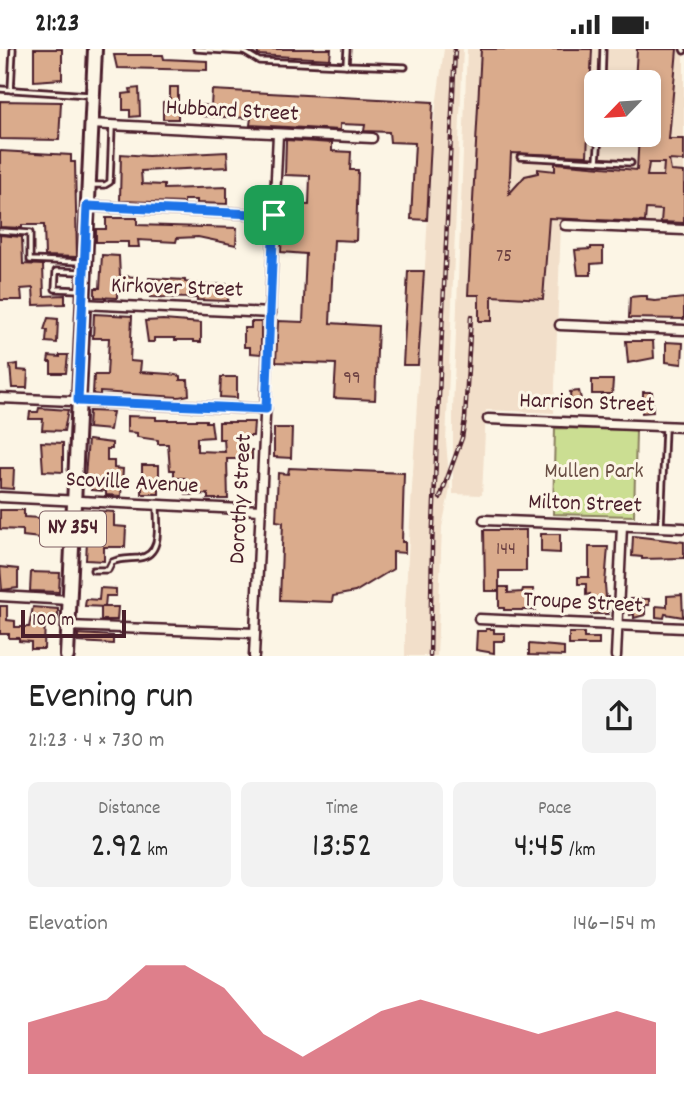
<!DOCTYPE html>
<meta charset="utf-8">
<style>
body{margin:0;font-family:Dekko,sans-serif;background:#f2f2f2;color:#222;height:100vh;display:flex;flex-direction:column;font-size:26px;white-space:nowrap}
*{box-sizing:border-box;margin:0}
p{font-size:23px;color:#767676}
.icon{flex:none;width:38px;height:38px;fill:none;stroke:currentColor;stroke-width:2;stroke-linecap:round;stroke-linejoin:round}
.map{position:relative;height:607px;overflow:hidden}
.details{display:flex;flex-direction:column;background:#fff;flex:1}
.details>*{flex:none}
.needle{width:46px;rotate:245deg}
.buttons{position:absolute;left:584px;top:21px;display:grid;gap:14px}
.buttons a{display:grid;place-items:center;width:77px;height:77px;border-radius:10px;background:#fff;box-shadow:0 4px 10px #0003;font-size:35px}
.scale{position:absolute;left:21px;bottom:18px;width:105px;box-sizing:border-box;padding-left:7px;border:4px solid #4a1f2b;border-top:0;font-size:19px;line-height:24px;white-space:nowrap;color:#4a1f2b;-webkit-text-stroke:5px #fcf5e5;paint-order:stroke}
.pin{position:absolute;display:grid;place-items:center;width:60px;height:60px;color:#fff;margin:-30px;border-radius:14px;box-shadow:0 4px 10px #0006}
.round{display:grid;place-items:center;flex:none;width:74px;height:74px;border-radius:10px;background:#f2f2f2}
.headline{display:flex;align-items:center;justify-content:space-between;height:119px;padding:0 28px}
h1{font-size:38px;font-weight:600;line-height:52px}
.metrics{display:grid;grid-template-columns:repeat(3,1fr);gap:10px;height:119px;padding:7px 28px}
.metrics div{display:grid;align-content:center;border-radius:10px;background:#f2f2f2;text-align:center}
.metrics b{font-size:35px;font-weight:600}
.metrics small{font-size:19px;font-weight:400}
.metrics p{font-size:19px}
.chart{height:196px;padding:14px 28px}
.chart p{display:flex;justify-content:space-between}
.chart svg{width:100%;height:126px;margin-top:7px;fill:#d1495b;opacity:.7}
.status{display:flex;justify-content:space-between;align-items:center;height:49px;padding:0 35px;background:#fff;direction:ltr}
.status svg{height:19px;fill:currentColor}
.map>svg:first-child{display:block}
.built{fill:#f2dfca;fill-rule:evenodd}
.green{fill:#cbde92;stroke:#8a7e5e;stroke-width:2}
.building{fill:#daab8c;stroke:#4a1f2b;stroke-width:2;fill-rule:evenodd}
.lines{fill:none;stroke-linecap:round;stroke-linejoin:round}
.service-casing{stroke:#4a1f2b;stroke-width:9}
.minor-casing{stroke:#4a1f2b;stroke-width:13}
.primary-casing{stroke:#4a1f2b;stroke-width:18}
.service{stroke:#fcf5e5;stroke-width:3.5}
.minor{stroke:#fcf5e5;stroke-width:8}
.primary{stroke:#fcf5e5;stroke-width:12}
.rail-casing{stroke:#4a1f2b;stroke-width:4.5}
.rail{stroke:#fcf5e5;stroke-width:2;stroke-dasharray:5;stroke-linecap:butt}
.route-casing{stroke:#fff;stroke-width:14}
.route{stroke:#1a73e8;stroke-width:9}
.labels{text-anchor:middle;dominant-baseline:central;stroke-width:6;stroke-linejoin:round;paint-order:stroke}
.number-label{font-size:19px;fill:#6e4243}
.shield{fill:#fcf5e5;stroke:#7f5f63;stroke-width:2}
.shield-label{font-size:21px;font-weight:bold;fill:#4a1f2b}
.street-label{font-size:23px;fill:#4a1f2b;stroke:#fcf5e5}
.park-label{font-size:23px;fill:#6a4f45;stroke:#fcf5e5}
</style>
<div class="status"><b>21:23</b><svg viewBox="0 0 49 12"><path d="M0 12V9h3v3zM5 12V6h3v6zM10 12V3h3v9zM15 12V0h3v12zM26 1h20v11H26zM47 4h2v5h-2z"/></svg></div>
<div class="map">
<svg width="684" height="607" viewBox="0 0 684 607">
<rect width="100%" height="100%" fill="#fcf5e5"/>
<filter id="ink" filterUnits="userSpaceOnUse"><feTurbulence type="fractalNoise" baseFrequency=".0143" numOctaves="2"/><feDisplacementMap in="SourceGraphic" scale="14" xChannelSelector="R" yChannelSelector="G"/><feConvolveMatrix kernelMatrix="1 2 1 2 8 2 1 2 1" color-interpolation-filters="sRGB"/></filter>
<g filter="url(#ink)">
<g class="built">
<path d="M444,0H463L446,392L450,440L442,478L437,607H405V559L433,79Z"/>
<path d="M467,0H684V176L561,174L554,364L486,361L482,446L453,445V360ZM597,33H649V86H597Z"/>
</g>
<path class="green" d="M555,379L636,381L634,467L553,465Z"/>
<g class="building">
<path d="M34,0H62V30L34,32Z"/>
<path d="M257,0H331L330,10L258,6Z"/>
<path d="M481,0H592L587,107L511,104L509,145L525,127L538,124V120L555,122V114L637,121L639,86H649V33H635L637,0H677L669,90H684V112L669,111L671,122L684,123V174L661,173L662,161L646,160L645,173L549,169L543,250L492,247V272H479V246H468ZM649,114H664L663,127H647Z"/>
<path d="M114,6H163L164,10L207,12V21L117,19Z"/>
<path d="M170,38H178V70H163V53L170,52Z"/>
<path d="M139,39L140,67L130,68V61H123V45L131,44L130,40Z"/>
<path d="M212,41L433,53L427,171L411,170L415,94L390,93L389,83L364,82L365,76L340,75V81L287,78L250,76L251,69L201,67V56L211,57Z"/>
<path d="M0,52L61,53L59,91L0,90Z"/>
<path d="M286,91L332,94V102L351,103L350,121H358L356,192L334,191L330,274L378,277L375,351L334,349L336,315L276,313L278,272L303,273L306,205L281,203L283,155L309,156L310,127L285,126Z"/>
<path d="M0,102L71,106V113H75L77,208L45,207L44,176H22V179L0,178Z"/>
<path d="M227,103L228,118L141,122L142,135L164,136V140L227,138V155L197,154V151H184V154L120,152L121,105L148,107Z"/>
<path d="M106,169H137V176L237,179L236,196L198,188L177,189L176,193L138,191L139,198H128V193H96V180H106Z"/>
<path d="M0,186L22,188L23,215L43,216L44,247L65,246V255L34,256L33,239L21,240L22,251H0Z"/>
<path d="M591,198H603V214L591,215V226H578L575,201L591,200Z"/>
<path d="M102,206L119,207L120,227L136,228V236L123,235V239H117V249L95,248V239H100Z"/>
<path d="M408,222H424L418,316H403Z"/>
<path d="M149,229L185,231V233L205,236L229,235L228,252L197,251V249L150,248Z"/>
<path d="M640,247H647V251L655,252L684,249V270L629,269L630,248Z"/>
<path d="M94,265L132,267L130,312L141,313L140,323L170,325L180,327V331H188L189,346L179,348L100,343V346L93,345L94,326H107L109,289H93Z"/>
<path d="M48,269L58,270L57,294L46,293L47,281H44Z"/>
<path d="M163,271L201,274V293H194V291H175V289H154V293H148L145,272Z"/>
<path d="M251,273H261V305L250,304V298H244V279H251Z"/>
<path d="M626,292H653L654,309L628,314Z"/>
<path d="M666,293L683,294L682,315L666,313Z"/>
<path d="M60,306H68L66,324H51V313H48L49,307L60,308Z"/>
<path d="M18,315V321L28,322L27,339H12L10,316Z"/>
<path d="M221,328H237V349L220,348Z"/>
<path d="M592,331H613L612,345H592Z"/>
<path d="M579,342L583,358H571L570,343Z"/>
<path d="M643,343H652L653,363L642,364V358H639L638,351H643Z"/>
<path d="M39,359L68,361L64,382L42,381L43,370H29L30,363H38Z"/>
<path d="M89,362L113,363L110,381L88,379Z"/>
<path d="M127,367L156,368V371H206V373H211L213,388L197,389V402L225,403L224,390H219V373H254L253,387H244V401H252V410H227L228,450H208V445L186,446L185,429H174V421H170L168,395H158V391L137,388V384L127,383Z"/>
<path d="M274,379H292L291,409L274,408Z"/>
<path d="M88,391L112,394V400H107V412H114V419L123,420L121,447L106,446V442L91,441L92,428L85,427Z"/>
<path d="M41,393L63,394V423L43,422Z"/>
<rect x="142" y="416" width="17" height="29"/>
<path d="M0,419H14L13,440L0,439Z"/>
<path d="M289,419L404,424L402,493H405V504L393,503V520L355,543L333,547L332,553L280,551L283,473L276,472L278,424L288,425Z"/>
<path d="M0,461H24V468L57,470L61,475L60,480H57V491L23,487V481L0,480Z"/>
<path d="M84,461L114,463V477L126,478L125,498H104V512L86,511L88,473H84Z"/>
<path d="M484,481H526V522H499V542H485Z"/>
<path d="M541,485H560V504L541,503Z"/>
<path d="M633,487L684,493V509L642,510V508L632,507Z"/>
<path d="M589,498H608L605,535L606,548H608V565H591L590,545L586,546V535H578V528H589Z"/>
<path d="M0,518L18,520V539L2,541Z"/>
<path d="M31,523L60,524L59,543L30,542Z"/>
<path d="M499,538H508V544L522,543L523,540H533L535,561H504V559H499Z"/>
<path d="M100,539L116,540V547H106L105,558L85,557L86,550L99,551Z"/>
<path d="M682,546L683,568L665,565L664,569L656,568V557L667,558V547Z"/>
<path d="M631,550H649V556H645V566L634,569V565L630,566Z"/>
<path d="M0,557H7V571L15,572V578H29L33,558L58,560V570L45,569L44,600H31V593L19,592V589H9V585H0Z"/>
<path d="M101,558H118L117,571H101Z"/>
<path d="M486,580H494V584H505V592H494V604L476,601L477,582H486Z"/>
<path d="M569,584H584V589H599V596H569Z"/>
<path d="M78,585L113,587V595L78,593Z"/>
<path d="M529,595L564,598V607L529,606Z"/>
</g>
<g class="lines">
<g class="service-casing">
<g id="service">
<path d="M196,0L244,3L243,0"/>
<path d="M347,0L346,16L405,18"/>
<path d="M683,0L684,2"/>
<path d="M244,3L259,12L346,16"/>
<path d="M602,33L603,0"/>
<path d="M0,40L89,46"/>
<path d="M11,41L13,0"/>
<path d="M520,108L631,114"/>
<path d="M597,112L599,86"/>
<path d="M93,136H105L110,133L112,78"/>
<path d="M0,182L30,184V211L82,213"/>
<path d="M80,241L55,240L56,222L82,223"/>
<path d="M661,477L665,380"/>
<path d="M93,521H108L112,513C121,509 129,510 139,509C163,506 157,476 157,458"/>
</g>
</g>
<g class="minor-casing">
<g id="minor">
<path d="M90,75L372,89"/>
<path d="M87,157L274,166"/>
<path d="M565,176L684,181"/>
<path d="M82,255L271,264"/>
<path d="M560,276L684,281"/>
<path d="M0,349L266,360"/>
<path d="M488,370L684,378"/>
<path d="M0,448L261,461"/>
<path d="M484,471L684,479"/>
<path d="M0,547L69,551"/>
<path d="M479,570L684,579"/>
<path d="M68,577L255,584"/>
<path d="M254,607L278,85"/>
<path d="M616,607L622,477"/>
</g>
</g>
<g class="primary-casing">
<path id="primary" d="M67,607L95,0"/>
</g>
<use href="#service" class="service"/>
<use href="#minor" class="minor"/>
<use href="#primary" class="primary"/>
<g class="rail-casing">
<g id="rail">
<path d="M440,449L462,389L465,370L471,267"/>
<path d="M430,607L432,497L455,0"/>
</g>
</g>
<use href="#rail" class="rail"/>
</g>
</g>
<g class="lines" filter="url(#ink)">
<g class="route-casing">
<path id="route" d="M87,157L274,166L266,360L78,352Z"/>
</g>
<use href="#route" class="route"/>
</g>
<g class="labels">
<g class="number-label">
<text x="504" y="208">75</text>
<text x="352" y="330">99</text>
<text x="506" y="501">144</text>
</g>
<rect class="shield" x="40" y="462.5" width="66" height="35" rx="5"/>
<g class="shield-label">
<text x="73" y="480">NY 354</text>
</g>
<g class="street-label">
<text transform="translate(232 63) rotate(3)">Hubbard Street</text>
<text transform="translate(177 240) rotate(2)">Kirkover Street</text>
<text transform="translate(587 355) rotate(2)">Harrison Street</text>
<text transform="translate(132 435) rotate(3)">Scoville Avenue</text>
<text transform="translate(242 450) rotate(-87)">Dorothy Street</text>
<text transform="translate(585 456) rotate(2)">Milton Street</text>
<text transform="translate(583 555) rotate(3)">Troupe Street</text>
</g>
<g class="park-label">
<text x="594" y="423">Mullen Park</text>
</g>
</g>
</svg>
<div class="buttons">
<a><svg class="needle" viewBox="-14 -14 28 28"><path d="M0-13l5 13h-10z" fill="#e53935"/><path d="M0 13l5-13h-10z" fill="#767676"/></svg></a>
</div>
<div class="scale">100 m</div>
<div class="pin" style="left:274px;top:166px;background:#1e9e55"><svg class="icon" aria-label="arrive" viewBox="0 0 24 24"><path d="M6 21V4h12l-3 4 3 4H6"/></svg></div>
</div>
<section class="details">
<div class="headline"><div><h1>Evening run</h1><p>21:23 · 4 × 730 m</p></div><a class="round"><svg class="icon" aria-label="share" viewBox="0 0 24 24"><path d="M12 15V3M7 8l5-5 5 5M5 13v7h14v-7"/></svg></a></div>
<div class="metrics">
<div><p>Distance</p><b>2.92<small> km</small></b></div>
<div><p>Time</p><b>13:52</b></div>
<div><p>Pace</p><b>4:45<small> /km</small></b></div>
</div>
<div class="chart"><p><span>Elevation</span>146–154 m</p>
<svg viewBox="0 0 160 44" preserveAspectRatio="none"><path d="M0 44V26L10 22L20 18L30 6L40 6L50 14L60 30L70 38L80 30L90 22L100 18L110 22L120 26L130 30L140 26L150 22L160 26V44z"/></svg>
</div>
</section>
